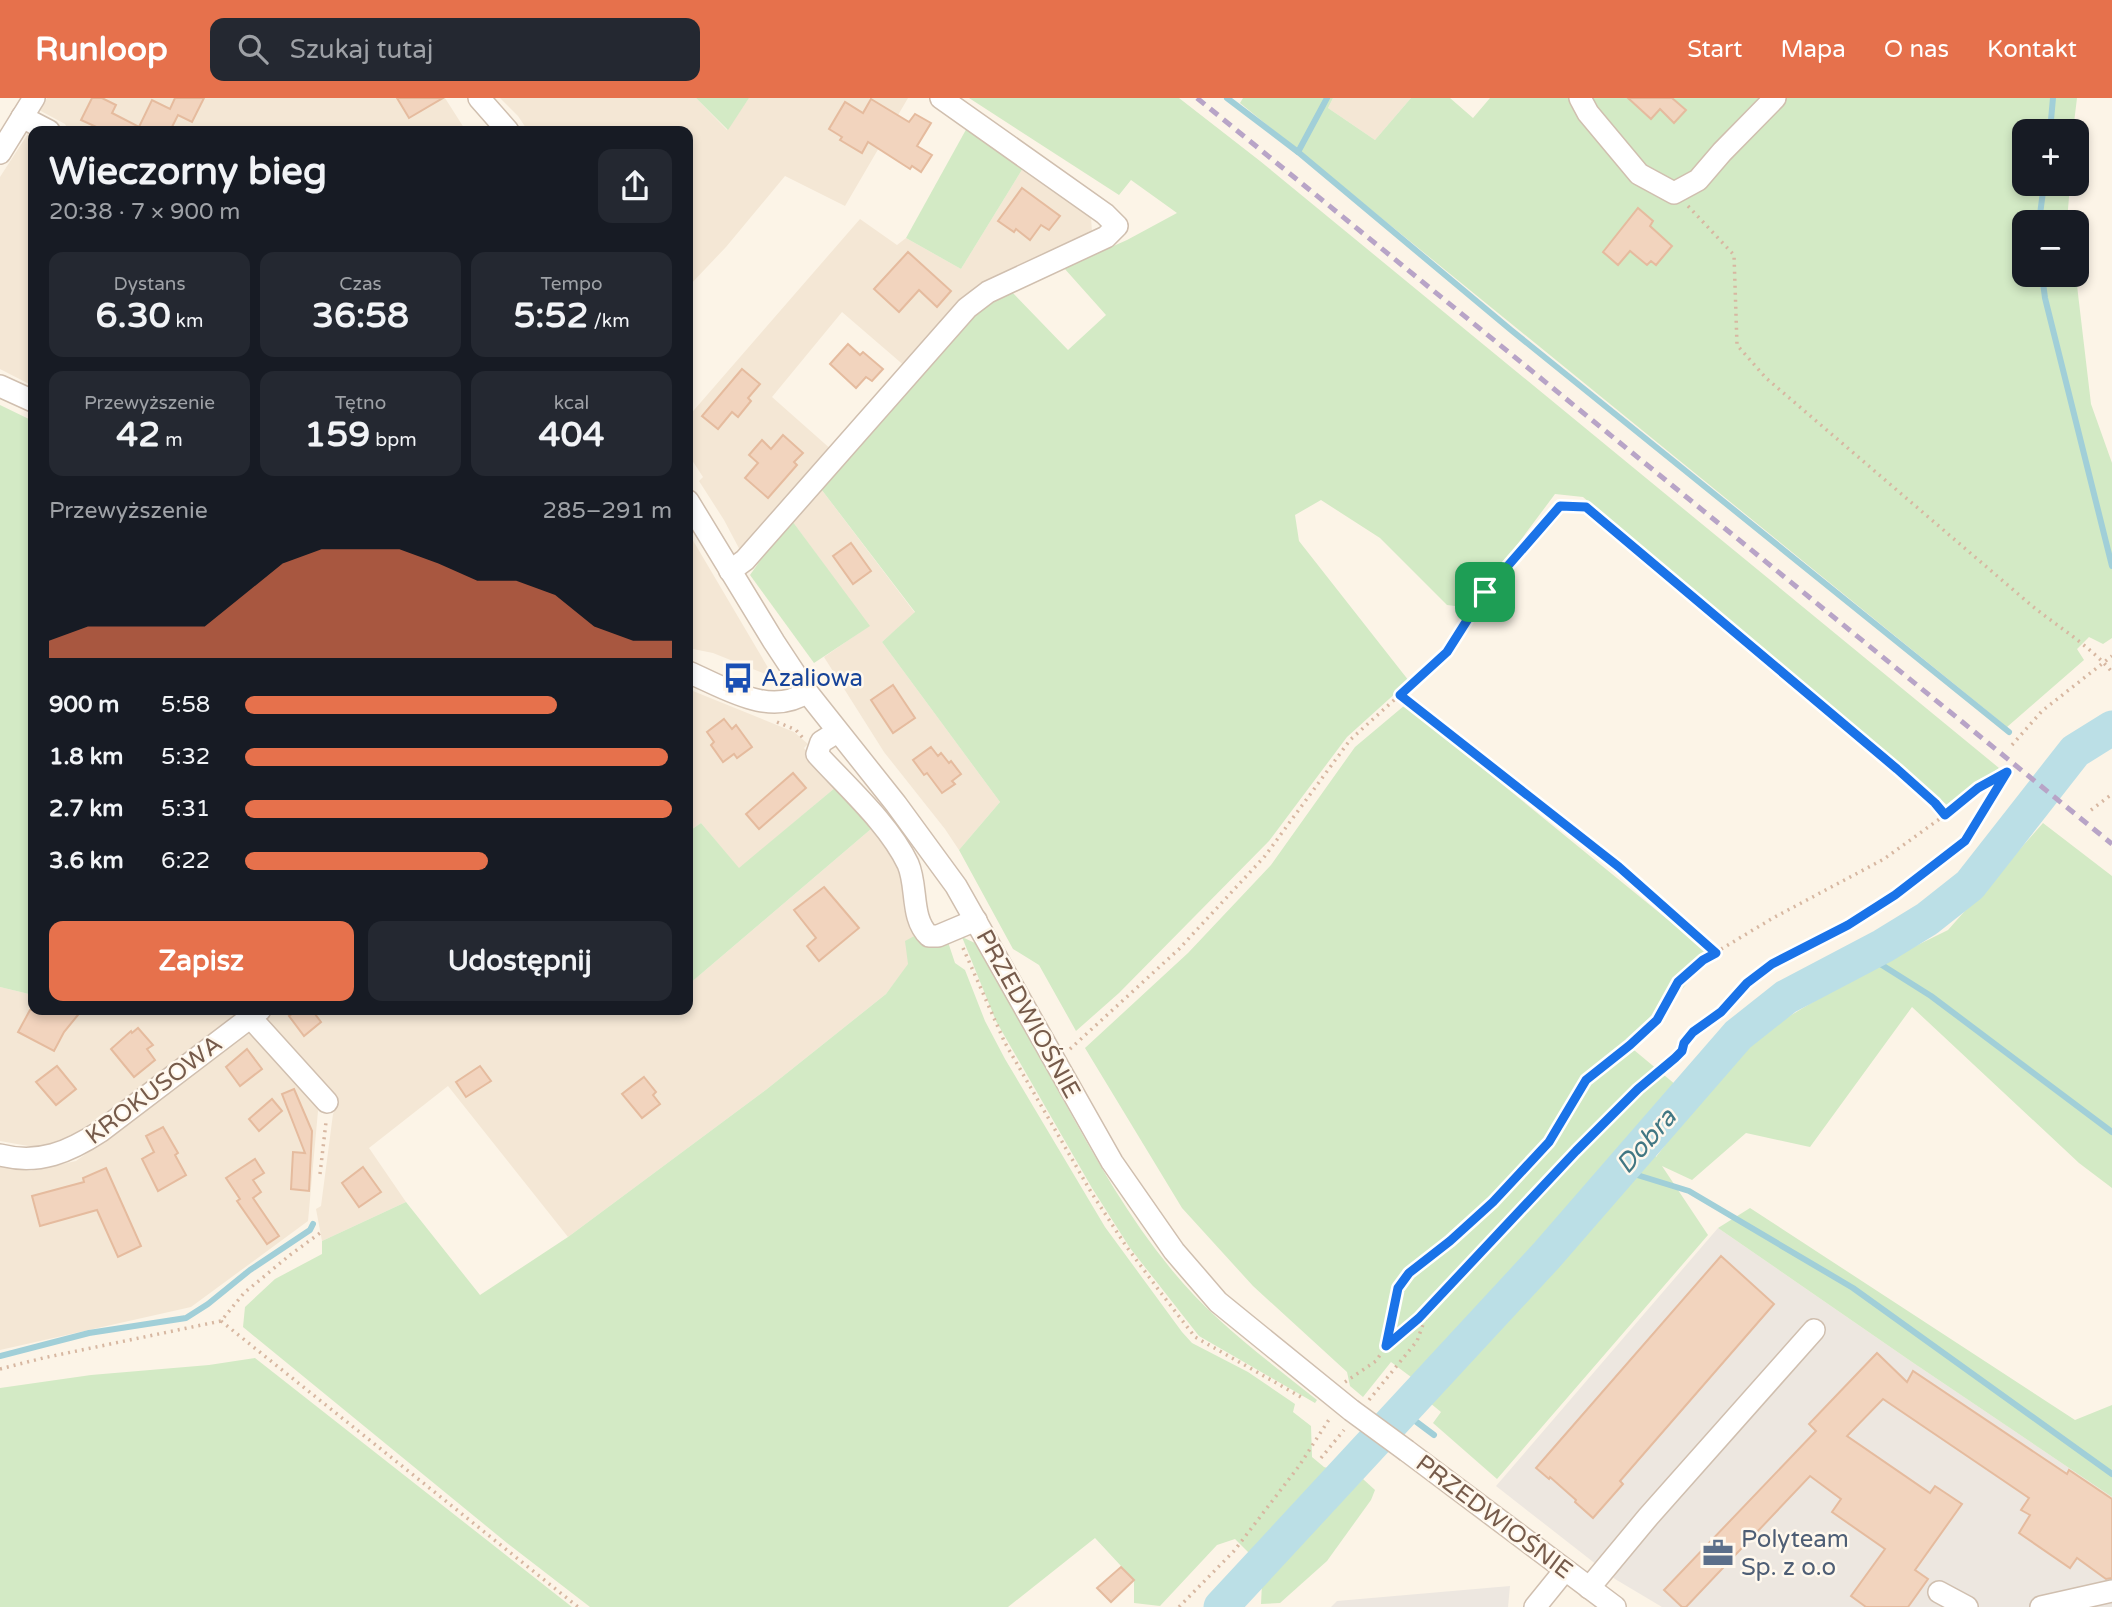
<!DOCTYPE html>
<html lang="pl">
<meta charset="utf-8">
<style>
body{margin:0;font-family:"Varela Round",sans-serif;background:#242831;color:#f1f3f6;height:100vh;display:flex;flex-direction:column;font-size:26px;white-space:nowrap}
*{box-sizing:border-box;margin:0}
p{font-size:23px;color:#9ea1a6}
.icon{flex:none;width:38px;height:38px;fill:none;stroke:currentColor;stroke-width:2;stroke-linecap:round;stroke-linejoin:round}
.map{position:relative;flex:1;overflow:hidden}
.drawer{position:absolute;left:28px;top:28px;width:665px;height:889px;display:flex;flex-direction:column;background:#171b24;border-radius:14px;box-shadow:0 4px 10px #0003}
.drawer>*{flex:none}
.buttons{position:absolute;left:2012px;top:21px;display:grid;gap:14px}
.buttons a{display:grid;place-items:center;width:77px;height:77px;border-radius:14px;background:#171b24;box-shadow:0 4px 10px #0003;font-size:35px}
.pin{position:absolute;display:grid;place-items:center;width:60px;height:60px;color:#fff;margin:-30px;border-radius:14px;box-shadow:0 4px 10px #0006}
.round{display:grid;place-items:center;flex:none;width:74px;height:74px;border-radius:14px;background:#242831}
.head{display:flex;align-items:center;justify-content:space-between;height:119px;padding:0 21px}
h1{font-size:38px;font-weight:700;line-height:52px}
.metrics{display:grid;grid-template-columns:repeat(3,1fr);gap:10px;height:119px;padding:7px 21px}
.metrics div{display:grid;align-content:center;border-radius:14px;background:#242831;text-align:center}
.metrics b{font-size:35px;font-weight:700}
.metrics small{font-size:19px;font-weight:400}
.metrics p{font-size:19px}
.chart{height:196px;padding:14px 21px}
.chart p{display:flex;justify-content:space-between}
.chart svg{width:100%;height:126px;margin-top:7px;fill:#e6714c;opacity:.7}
.button{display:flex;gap:14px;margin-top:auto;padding:14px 21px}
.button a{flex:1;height:80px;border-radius:14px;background:#e6714c;color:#fff;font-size:28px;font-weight:700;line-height:80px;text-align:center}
.button a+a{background:#242831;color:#f1f3f6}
ul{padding:0 21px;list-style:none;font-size:23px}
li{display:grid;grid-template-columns:112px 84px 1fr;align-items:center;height:52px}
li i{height:18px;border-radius:9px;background:#e6714c}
header{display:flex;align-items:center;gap:42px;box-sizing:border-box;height:98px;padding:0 35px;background:#e6714c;color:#fff}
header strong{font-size:33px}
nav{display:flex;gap:38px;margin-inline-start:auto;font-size:24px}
.search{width:490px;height:63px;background:#242831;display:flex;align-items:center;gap:18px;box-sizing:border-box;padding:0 24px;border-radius:14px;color:#9ea1a6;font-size:26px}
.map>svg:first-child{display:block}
.residential{fill:#f4e7d5}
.industrial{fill:#ede7e0}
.green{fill:#d3eac5}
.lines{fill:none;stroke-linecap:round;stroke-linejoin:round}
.stream{stroke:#a1cfd8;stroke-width:6}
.river{stroke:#bbdfe6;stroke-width:35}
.building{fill:#f2d4be;stroke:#e5bb9e;stroke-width:2}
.minor-casing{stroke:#d0bfaf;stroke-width:24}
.path{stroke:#d7b7a1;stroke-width:3.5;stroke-dasharray:2 5;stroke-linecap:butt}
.minor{stroke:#fff;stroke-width:21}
.rail{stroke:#b8a4c7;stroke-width:5;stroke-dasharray:10 7;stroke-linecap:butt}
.minor-bridge-casing{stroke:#d0bfaf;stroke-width:24;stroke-linecap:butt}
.minor-bridge{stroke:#fff;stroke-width:21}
.route-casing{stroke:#fff;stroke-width:14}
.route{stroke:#1a73e8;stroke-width:9}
.labels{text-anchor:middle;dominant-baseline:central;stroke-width:5;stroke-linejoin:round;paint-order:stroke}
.transit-label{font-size:24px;fill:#164399;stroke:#fff8ed;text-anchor:start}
.street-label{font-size:24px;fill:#765b4b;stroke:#fff8ed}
.service-label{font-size:24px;fill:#4e5e75;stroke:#fff8ed;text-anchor:start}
.water-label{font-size:26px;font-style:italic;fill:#417783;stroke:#fff8ed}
</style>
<header>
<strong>Runloop</strong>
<div class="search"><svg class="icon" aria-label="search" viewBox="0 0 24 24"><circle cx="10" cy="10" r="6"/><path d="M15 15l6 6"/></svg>Szukaj tutaj</div>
<nav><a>Start</a><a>Mapa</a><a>O nas</a><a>Kontakt</a></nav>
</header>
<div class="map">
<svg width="2112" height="1509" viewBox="0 0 2112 1509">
<rect width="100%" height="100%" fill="#fcf4e7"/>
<g class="residential">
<path d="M47,0H445L466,33H69L65,26L39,12Z"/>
<path d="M500,0H696L727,32L749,0H908L845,108L785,78L726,149L688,189V33H528L518,18Z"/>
<path d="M1333,0H1411L1375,42L1328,10Z"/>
<path d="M31,31L33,33V288L0,271V79Z"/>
<path d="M1023,70L1091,119L1092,134L907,270L842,214L772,299L833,353L742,456L724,422L699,383L703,379L688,356V319L860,121L897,147L906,140L961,171Z"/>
<path d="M818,387L915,515L882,544L1000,704L959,752L945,731L884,654L824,559L869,528L790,420Z"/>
<path d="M688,434L770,573V578L713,555L688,550Z"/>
<path d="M688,591L794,634L808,646L804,650L836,689L739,771L701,725L688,734Z"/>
<path d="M871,731L898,765L901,774L904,812L920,835L909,866L886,896L767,991L568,1139L448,988L369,1050L406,1104L322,1143L316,1111L321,1108L333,1016L338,1006L261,922L274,912H688V887Z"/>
<path d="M0,889L33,897V912H248L75,1036L53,1046L34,1049L0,1043Z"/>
<path d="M252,929L314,997L318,1013L308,1123L191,1209L0,1252V1069L31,1073L76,1063L159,1002Z"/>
</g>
<g class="industrial">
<path d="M1718,1130L1912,1264L2112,1399V1509H1662L1615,1481L1496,1388Z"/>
<path d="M1510,1488L1508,1509H1331L1337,1503Z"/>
</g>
<g class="green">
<path d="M696,0H749L728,32Z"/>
<path d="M969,0H1179L1260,63L1999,670L1947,707L1583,399L1555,396L1470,510L1447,507L1380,440L1321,402L1295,417L1299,443L1409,583L1347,639L1269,743L1119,895L1076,933L1039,867L1013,851L959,752L1000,704L882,544L915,514L818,387L981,207L1011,193L1068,252L1106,217L1064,170L1127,142L1177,115L1131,82L1119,97Z"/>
<path d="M1243,0H1333L1328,10L1375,42L1411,0H1450L1473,20L1490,0H2077L2073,33H2025V86H2070L2067,124H2025V177H2075L2076,179L2091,306L2112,365V540L2103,546L2089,539L2077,551L2084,562L2007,629L1240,5Z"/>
<path d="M968,28L1023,70L961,171L906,140Z"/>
<path d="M0,307L33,323V897L0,889Z"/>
<path d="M790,420L870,528L814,565L750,477Z"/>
<path d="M1405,607L1710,856L1634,952L1676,987L1640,1032L1656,1059L1741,947L1865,873L1948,832L2043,725L2112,778V1090L2079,1065L1912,909L1810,1049L1746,1035L1692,1082L1662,1068L1708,1137L1497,1381L1433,1325L1441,1314L1424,1300L1512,1201L1499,1190L1415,1282L1391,1264L1363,1299L1350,1288L1347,1274L1253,1188L1182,1110L1085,950L1188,855L1271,767L1355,649Z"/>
<path d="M836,689L871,731L688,887V734L701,725L739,770Z"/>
<path d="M920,835L948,844L955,865L965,872L985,923L1005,961L1105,1129L1182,1234L1192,1245L1248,1274L1295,1306L1293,1314L1311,1328L1312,1359L1324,1369L1334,1372L1253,1459L1235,1441L1217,1447L1160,1508L1134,1505V1482L1095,1440L1008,1509H590L507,1445L243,1229L245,1209L275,1181L322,1156V1143L406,1104L480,1197L568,1139L767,991L886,896L908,866L905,843Z"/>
<path d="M962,839L975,845L980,852C1008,903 1037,954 1065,1005C1097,1063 1129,1120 1171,1171C1212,1222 1266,1261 1317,1302L1315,1305L1199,1238L1130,1150L1092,1090L996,923Z"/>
<path d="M1750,1110L2075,1322L2112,1307V1399L1912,1264L1718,1130Z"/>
<path d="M255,1260L572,1509H0V1290L91,1277L209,1267Z"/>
<path d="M1363,1381L1375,1392L1371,1402L1327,1463L1280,1505L1261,1506L1262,1485Z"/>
</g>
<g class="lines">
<g class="stream">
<path d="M1227,0L1298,54L1511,232L2009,634"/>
<path d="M2050,33L2053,0"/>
<path d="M1298,54L1327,0"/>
<path d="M2039,124L2044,86"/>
<path d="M2042,177L2045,200L2112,468"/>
<path d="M1866,857L1931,898L2112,1034"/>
<path d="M1621,1072L1689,1093L1853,1190L2112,1376"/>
<path d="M0,1258L89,1235L186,1220L208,1206L250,1172L310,1132L313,1126"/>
<path d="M1402,1313L1434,1337"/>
</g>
<path class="river" d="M1221,1509L1546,1158L1738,937L1786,899L1883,848L1927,821L1970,787L2075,653L2112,630"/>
</g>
<g class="building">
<path d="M92,0H102L116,7L112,15L139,29L152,2L170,11L175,0H204L192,24L178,17L170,33H105L81,22Z"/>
<path d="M397,0H443L409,20Z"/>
<path d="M1628,0H1672L1686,12L1674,25L1660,11L1651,21Z"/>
<path d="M871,1L909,24L915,16L931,25L917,48L932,57L921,74L912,68L910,71L868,44L862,55L840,42L842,39L829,31L845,4L863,15Z"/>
<path d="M1022,90L1060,118L1049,132L1041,127L1030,142L1016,131L1014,134L998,123Z"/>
<path d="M1638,110L1653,123L1650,128L1672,148L1656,167L1651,163L1647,167L1630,153L1618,167L1603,154Z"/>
<path d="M908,154L951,193L937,209L919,192L899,214L874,191Z"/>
<path d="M848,246L860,257L863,254L883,271L872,283L866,279L856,290L830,266Z"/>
<path d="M742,271L760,286L748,300L751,303L738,319L732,314L718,331L702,318Z"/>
<path d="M783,337L803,355L794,364L797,367L768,400L745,380L758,365L749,357L762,342L771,351Z"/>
<path d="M851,445L871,473L853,486L833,458Z"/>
<path d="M893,587L915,620L893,635L871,602Z"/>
<path d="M724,621L732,631L736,627L752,649L737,660L734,656L723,664L711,647L714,644L707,634Z"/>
<path d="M931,649L938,658L941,655L949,665L951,663L961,676L952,683L955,686L942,695L927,675L924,677L913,662Z"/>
<path d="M793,675L806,690L759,731L746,716Z"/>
<path d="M824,789L859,830L819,863L807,848L816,840L794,812Z"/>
<path d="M30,912H82L64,934L54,953L18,934Z"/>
<path d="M298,912H312L321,924L304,938L289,918Z"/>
<path d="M138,930L153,947L147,951L155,962L134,979L111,951L131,933L132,935Z"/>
<path d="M247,951L262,971L240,988L226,969Z"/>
<path d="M57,968L76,991L56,1007L36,984Z"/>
<path d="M480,968L491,983L466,999L456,984Z"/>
<path d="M644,979L656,994L653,997L660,1006L642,1020L622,996Z"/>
<path d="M294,991L312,1033L309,1093L291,1091L293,1054L305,1055L282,996Z"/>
<path d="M272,1001L282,1013L259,1033L249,1021Z"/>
<path d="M163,1029L178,1055L175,1057L186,1077L158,1093L142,1061L154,1054L146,1038Z"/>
<path d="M255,1061L264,1075L253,1082L261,1094L253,1100L279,1138L267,1146L237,1103L240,1101L226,1080Z"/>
<path d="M363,1069L381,1094L359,1109L342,1085Z"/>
<path d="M106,1070L141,1148L118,1159L97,1112L40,1128L32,1098L84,1084L83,1080Z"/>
<path d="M1721,1158L1774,1206L1620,1383L1623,1386L1593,1420L1575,1404L1576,1402L1550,1379L1549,1381L1536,1370Z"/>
<path d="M1877,1255L1907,1284L1913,1273L2067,1376L2069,1372L2112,1401V1480L2106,1481L2077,1460L2070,1470L2019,1435L2030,1417L2021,1412L2029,1400L1883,1301L1847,1338L1930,1395L1935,1388L1962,1406L1915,1472L1928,1481L1908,1509H1866L1851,1498L1885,1451L1832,1414L1841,1401L1810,1378L1686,1509H1682L1664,1492L1816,1333L1809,1326Z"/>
<path d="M1121,1469L1134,1482L1111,1504L1097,1490Z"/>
</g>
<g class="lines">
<g class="minor-casing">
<g id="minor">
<path d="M479,0L508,33"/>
<path d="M1580,0L1588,15L1639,76L1674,95L1698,82L1722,54L1775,0"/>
<path d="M22,19L49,33"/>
<path d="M0,55L34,0"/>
<path d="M0,288L33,303"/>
<path d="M688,403L774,544L807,594L896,706L956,788L1112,1064L1174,1153L1218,1204L1351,1312"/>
<path d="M730,473L745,462L967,210L988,194L1106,139L1117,128L1105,116L941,0"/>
<path d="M688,574C724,589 770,620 807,594"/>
<path d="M837,634L821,644L817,656C847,689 889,726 908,766C918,789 910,820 929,838H938L976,822"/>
<path d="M250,919L327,1004"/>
<path d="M0,1057C39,1067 69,1054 101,1033L260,912"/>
<path d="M1407,1353L1615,1509"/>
<path d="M1589,1490L1648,1419L1814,1232"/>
<path d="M1939,1494L1967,1509"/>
<path d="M1535,1509L1565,1472"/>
<path d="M2041,1509L2112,1493"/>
</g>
</g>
<g class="path">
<path d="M1688,108L1734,157L1737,247L1766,280L2031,507C2058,529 2089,547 2112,574"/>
<path d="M1401,598L1619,770L1716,855"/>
<path d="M777,624L796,632L803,640"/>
<path d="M2012,647L2042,613L2112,558"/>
<path d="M2091,712L2112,696"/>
<path d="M963,850L1005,945L1091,1094L1126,1148L1161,1195L1195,1239L1301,1299"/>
<path d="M1070,951L1179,851L1265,758L1350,642L1447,554L1485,494L1560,408L1586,409L1897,671L1935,705L1945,717"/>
<path d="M320,1076L326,1024"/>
<path d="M221,1223L578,1509"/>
<path d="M1386,1247L1398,1190L1409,1175L1450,1144L1493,1104L1549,1043L1586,982L1630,947L1657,922L1678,884L1703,862L1773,820L1884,761L1945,717L1978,690L2005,675"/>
<path d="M0,1271L43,1260L221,1223L244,1195L290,1157L320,1135"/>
<path d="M1345,1284L1376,1263L1386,1248L1418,1220L1460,1178L1576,1053L1638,991L1675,960L1682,952L1684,945L1693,934L1721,914L1747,885L1772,866L1848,827L1895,797L1965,743L2007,674"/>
<path d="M1369,1302L1417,1243L1429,1210"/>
<path d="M1321,1360L1344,1332"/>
<path d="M1179,1509L1234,1453L1299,1368L1330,1320"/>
</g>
<use href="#minor" class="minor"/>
<path class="rail" d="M1197,0L2112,746"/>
<g class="minor-bridge-casing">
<path id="minor-bridge" d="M1351,1312L1407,1353"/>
</g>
<use href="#minor-bridge" class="minor-bridge"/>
</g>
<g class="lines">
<g class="route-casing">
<path id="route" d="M1560,408L1586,409L1897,671L1935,705L1945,717L1978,690L2007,674L1965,743L1895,797L1848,827L1772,866L1747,885L1721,914L1693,934L1684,945L1682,953L1675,960L1638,991L1576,1053L1419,1220L1386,1248L1398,1190L1409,1175L1450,1143L1493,1104L1549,1044L1586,982L1630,947L1657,922L1678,884L1703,862L1716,855L1619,769L1400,597L1447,554L1485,494Z"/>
</g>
<use href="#route" class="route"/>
</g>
<defs>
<g id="bus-bare" transform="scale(2.415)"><path d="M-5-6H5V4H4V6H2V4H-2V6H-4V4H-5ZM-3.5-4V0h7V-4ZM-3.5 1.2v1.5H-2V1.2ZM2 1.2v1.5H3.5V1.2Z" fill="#1a4fb4" stroke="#fff8ed" stroke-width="2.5" paint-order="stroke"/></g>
<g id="office-bare" transform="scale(2.415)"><path d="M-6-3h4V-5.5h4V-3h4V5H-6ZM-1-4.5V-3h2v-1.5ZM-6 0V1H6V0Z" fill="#5c6f8a" stroke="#fff8ed" stroke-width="2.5" paint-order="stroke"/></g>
</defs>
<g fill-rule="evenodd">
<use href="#bus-bare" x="738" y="580"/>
<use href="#office-bare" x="1718" y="1455"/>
</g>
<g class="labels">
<g class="transit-label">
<text x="761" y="580">Azaliowa</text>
</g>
<g class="street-label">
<text transform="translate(1028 916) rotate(61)">PRZEDWIOŚNIE</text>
<text transform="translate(154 992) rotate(-37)">KROKUSOWA</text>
<text transform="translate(1494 1419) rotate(37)">PRZEDWIOŚNIE</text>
</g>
<g class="service-label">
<text x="1741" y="1441">Polyteam<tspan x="1741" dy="28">Sp. z o.o</tspan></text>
</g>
<g class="water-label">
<text transform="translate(1646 1043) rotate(-49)">Dobra</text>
</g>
</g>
</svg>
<div class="buttons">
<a>+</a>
<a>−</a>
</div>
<div class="pin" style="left:1485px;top:494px;background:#1e9e55"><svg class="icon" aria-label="arrive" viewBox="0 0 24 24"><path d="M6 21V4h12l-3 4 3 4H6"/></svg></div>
<section class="drawer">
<div class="head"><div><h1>Wieczorny bieg</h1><p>20:38 · 7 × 900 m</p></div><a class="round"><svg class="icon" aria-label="share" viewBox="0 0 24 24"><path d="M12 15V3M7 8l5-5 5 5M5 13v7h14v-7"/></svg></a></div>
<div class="metrics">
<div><p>Dystans</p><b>6.30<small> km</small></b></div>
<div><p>Czas</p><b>36:58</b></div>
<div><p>Tempo</p><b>5:52<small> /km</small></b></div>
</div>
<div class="metrics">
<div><p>Przewyższenie</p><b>42<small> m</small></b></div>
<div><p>Tętno</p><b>159<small> bpm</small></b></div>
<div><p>kcal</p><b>404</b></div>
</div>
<div class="chart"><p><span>Przewyższenie</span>285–291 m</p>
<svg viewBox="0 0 160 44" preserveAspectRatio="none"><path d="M0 44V38L10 33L20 33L30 33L40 33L50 22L60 11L70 6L80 6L90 6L100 11L110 17L120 17L130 22L140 33L150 38L160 38V44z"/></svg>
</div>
<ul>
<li><b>900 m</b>5:58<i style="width:73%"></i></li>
<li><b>1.8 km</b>5:32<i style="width:99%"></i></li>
<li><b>2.7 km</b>5:31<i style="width:100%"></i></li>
<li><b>3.6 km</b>6:22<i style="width:57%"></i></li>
</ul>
<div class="button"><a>Zapisz</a><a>Udostępnij</a></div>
</section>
</div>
